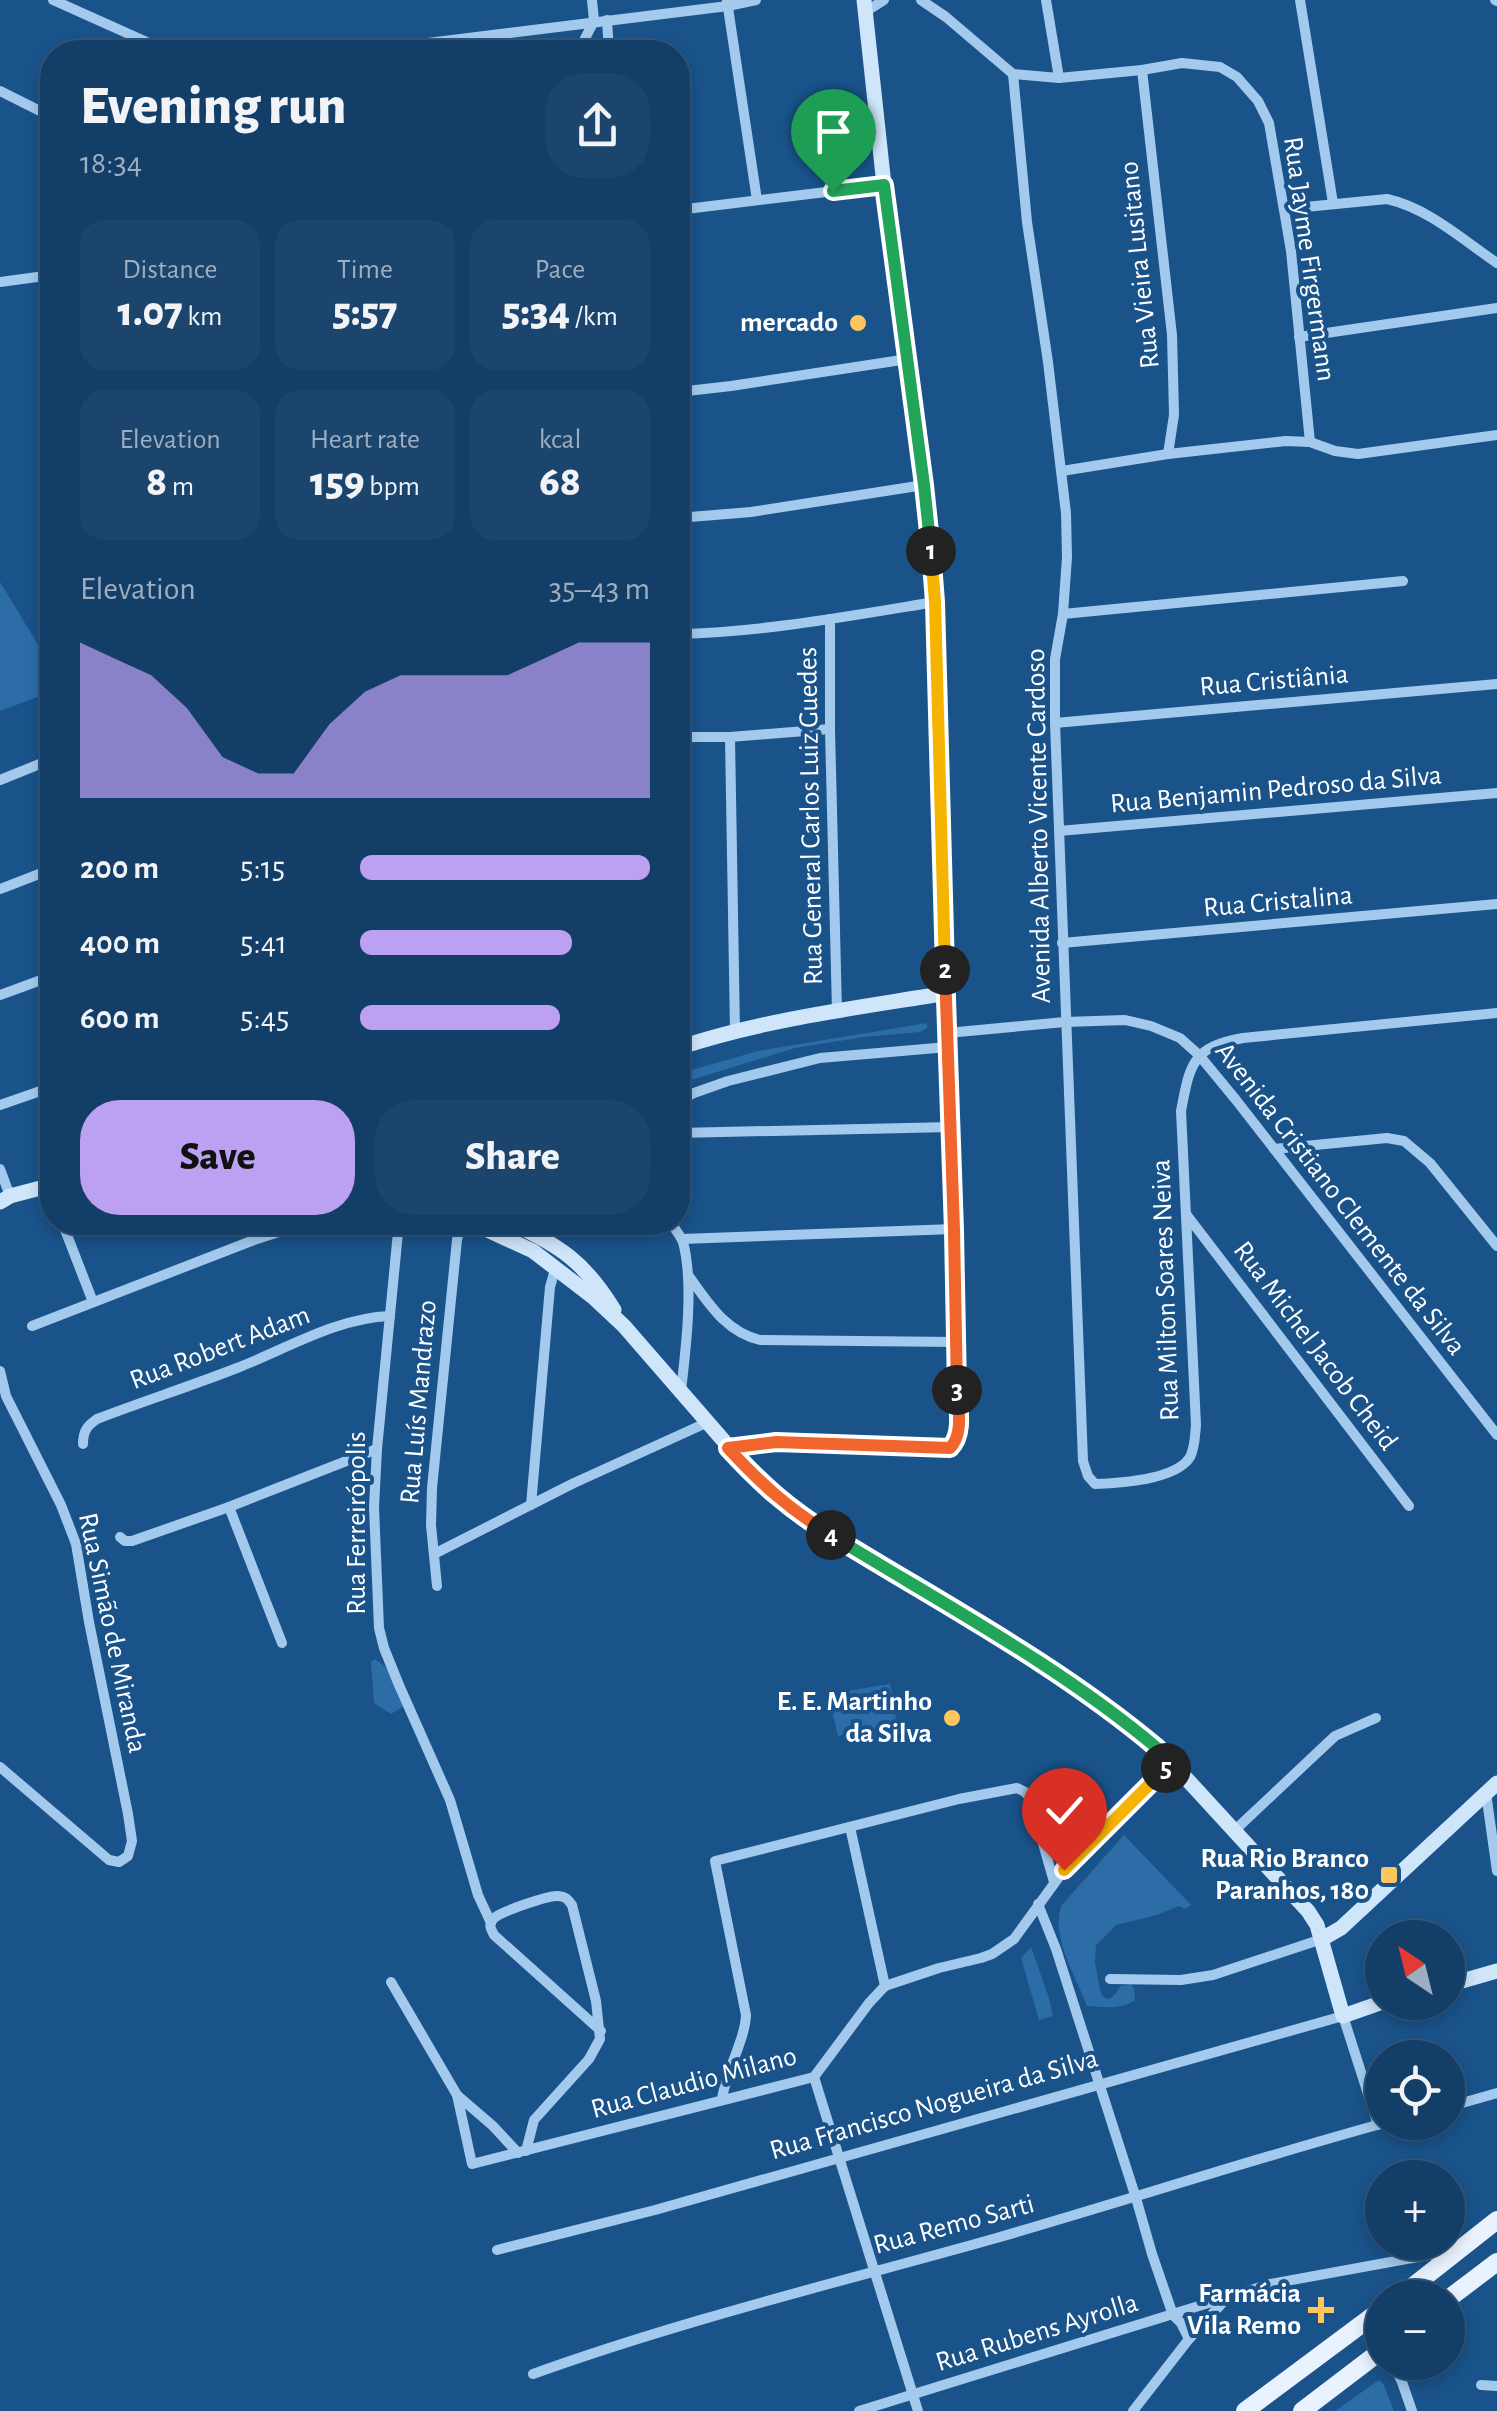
<!DOCTYPE html>
<meta charset="utf-8">
<style>
body{margin:0;font-family:"Alegreya Sans",sans-serif;background:#1c456e;color:#f1f3f6;height:100vh;display:flex;flex-direction:column;font-size:38px;white-space:nowrap}
*{box-sizing:border-box;margin:0}
p{font-size:32px;color:#9daec0}
.icon{flex:none;width:55px;height:55px;fill:none;stroke:currentColor;stroke-width:2;stroke-linecap:round;stroke-linejoin:round}
.map{position:relative;flex:1;overflow:hidden}
.side{position:absolute;left:40px;top:40px;width:650px;height:1195px;display:flex;flex-direction:column;background:#133e68;border-radius:40px;box-shadow:0 5px 15px #0003,0 0 0 2px #32577c}
.side>*{flex:none}
.needle{width:65px;rotate:325deg}
.tools{position:absolute;left:1365px;top:1920px;display:grid;gap:20px}
.tools a{display:grid;place-items:center;width:100px;height:100px;border-radius:50%;background:#133e68;box-shadow:0 5px 15px #0003,0 0 0 2px #32577c;font-size:50px}
.pin{position:absolute;display:grid;place-items:center;width:85px;height:85px;color:#fff;margin:-102px -42px;border-radius:50% 50% 50% 0;rotate:-45deg;box-shadow:0 0 10px #0007}
.pin .icon{rotate:45deg}
.km{position:absolute;width:50px;height:50px;margin:-25px;border-radius:50%;background:#222;color:#fff;font-size:28px;line-height:50px;text-align:center}
.round{display:grid;place-items:center;flex:none;width:105px;height:105px;border-radius:40px;background:#1c456e}
.summary{display:flex;align-items:center;justify-content:space-between;height:170px;padding:0 40px}
h1{font-size:55px;font-weight:800;line-height:75px}
.figures{display:grid;grid-template-columns:repeat(3,1fr);gap:15px;height:170px;padding:10px 40px}
.figures div{display:grid;align-content:center;border-radius:25px;background:#1c456e;text-align:center}
.figures b{font-size:42px;font-weight:800}
.figures small{font-size:28px;font-weight:400}
.figures p{font-size:28px}
.chart{height:280px;padding:20px 40px}
.chart p{display:flex;justify-content:space-between}
.chart svg{width:100%;height:180px;margin-top:10px;fill:#bca0f2;opacity:.7}
.primary-button{display:flex;gap:20px;margin-top:auto;padding:20px 40px}
.primary-button a{flex:1;height:115px;border-radius:40px;background:#bca0f2;color:#111;font-size:40px;font-weight:800;line-height:115px;text-align:center}
.primary-button a+a{background:#1c456e;color:#f1f3f6}
ul{padding:0 40px;list-style:none;font-size:32px}
li{display:grid;grid-template-columns:160px 120px 1fr;align-items:center;height:75px}
li i{height:25px;border-radius:12px;background:#bca0f2}
.map>svg:first-child{display:block}
.green{fill:#2c6da8}
.lines{fill:none;stroke-linecap:round;stroke-linejoin:round}
.street{stroke:#a3caed;stroke-width:10}
.secondary{stroke:#cfe5fa;stroke-width:15}
.primary{stroke:#e9f3ff;stroke-width:18}
.split-1-casing{stroke:#fff;stroke-width:20}
.split-2-casing{stroke:#fff;stroke-width:20}
.split-3-casing{stroke:#fff;stroke-width:20}
.split-4-casing{stroke:#fff;stroke-width:20}
.split-5-casing{stroke:#fff;stroke-width:20}
.split-6-casing{stroke:#fff;stroke-width:20}
.split-1{stroke:#22a559;stroke-width:12}
.split-2{stroke:#f5b400;stroke-width:12}
.split-3{stroke:#f0652b;stroke-width:12}
.split-4{stroke:#f0652b;stroke-width:12}
.split-5{stroke:#22a559;stroke-width:12}
.split-6{stroke:#f5b400;stroke-width:12}
.poi-dot{fill:#ffc55f;stroke:#19538a;stroke-width:4}
.labels{text-anchor:middle;dominant-baseline:central;stroke-width:8;stroke-linejoin:round;paint-order:stroke}
.street-label{font-size:28px;fill:#fff;stroke:#19538a}
.poi-label{font-size:28px;font-weight:bold;fill:#fff;stroke:#19538a;text-anchor:end}
</style>
<div class="map">
<svg width="1497" height="2411" viewBox="0 0 1497 2411">
<rect width="100%" height="100%" fill="#19538a"/>
<g class="green">
<path d="M0,582L52,668V675L43,695L0,711Z"/>
<path d="M927,1023V1028L920,1032L864,1037L795,1048L678,1084V1074L758,1051Z"/>
<path d="M375,1659L387,1668L404,1706L391,1714L374,1703L371,1662Z"/>
<path d="M890,1684L897,1725L838,1736L828,1694Z"/>
<path d="M1124,1835L1191,1905L1185,1909L1179,1906L1157,1915L1116,1925L1096,1945L1095,1963L1101,1994C1111,2006 1115,1992 1121,1986L1131,1984L1134,1989L1135,2000C1121,2010 1104,2007 1087,2006C1076,1976 1051,1938 1061,1906Z"/>
<path d="M1031,1947L1049,1998L1053,2016L1039,2020L1021,1958Z"/>
<path d="M1379,2380L1384,2385L1394,2411H1335Z"/>
</g>
<g class="lines">
<g class="street">
<path d="M53,0L169,52"/>
<path d="M921,0L946,17L1013,74L1059,78L1142,70L1182,63L1220,67L1237,77L1258,101L1269,123L1291,251L1310,442"/>
<path d="M1046,0L1059,78"/>
<path d="M1300,0L1333,203"/>
<path d="M1495,0L1497,1"/>
<path d="M727,1L757,200"/>
<path d="M865,12L884,0"/>
<path d="M607,20L609,52"/>
<path d="M355,52L728,6L756,0"/>
<path d="M578,52L594,21L592,0"/>
<path d="M1142,70L1172,335L1174,415L1168,454"/>
<path d="M1013,74L1027,222L1048,362L1066,513L1067,557L1063,614L1055,659V723L1083,1461L1088,1476L1095,1484C1120,1483 1176,1480 1190,1457C1195,1448 1195,1435 1196,1425L1181,1111C1190,1064 1192,1047 1243,1038L1497,1013"/>
<path d="M0,91L52,117"/>
<path d="M1285,209L1387,199C1428,208 1463,240 1497,263"/>
<path d="M678,210L884,185"/>
<path d="M0,282L52,275"/>
<path d="M1299,337L1497,308"/>
<path d="M678,392L731,386L908,359"/>
<path d="M1062,471L1168,454L1286,441L1310,442L1335,451L1358,454L1497,435"/>
<path d="M678,518L751,512L924,485"/>
<path d="M1063,614L1403,581"/>
<path d="M830,619V729L837,1011"/>
<path d="M678,634C764,632 850,616 935,602"/>
<path d="M1055,723L1497,684"/>
<path d="M678,737H730L830,729"/>
<path d="M730,737L735,1031"/>
<path d="M0,780L52,759"/>
<path d="M1059,831L1497,793"/>
<path d="M0,889L52,869"/>
<path d="M1062,943L1497,904"/>
<path d="M0,995L52,976"/>
<path d="M947,1033L1065,1022L1125,1020L1151,1026L1180,1038L1199,1055L1236,1100L1497,1435"/>
<path d="M678,1101L694,1093L728,1081L820,1058L948,1047"/>
<path d="M0,1105L52,1087"/>
<path d="M678,1133L951,1127"/>
<path d="M1274,1149L1387,1138L1404,1141L1430,1163L1497,1246"/>
<path d="M0,1169L10,1196"/>
<path d="M1186,1214L1409,1506"/>
<path d="M62,1222L93,1302"/>
<path d="M399,1222L377,1449L374,1507L379,1628L384,1648L399,1685L450,1800L478,1895L491,1923"/>
<path d="M670,1222C675,1229 680,1235 683,1242C694,1283 686,1348 681,1391"/>
<path d="M682,1239L954,1229"/>
<path d="M688,1275C708,1302 725,1332 760,1340L956,1342"/>
<path d="M32,1326L254,1240L285,1230L294,1222"/>
<path d="M0,1371L6,1396L61,1505L76,1544L89,1622L128,1814L132,1841L128,1856L119,1862L109,1860L0,1767"/>
<path d="M83,1444C83,1431 87,1426 97,1419C144,1401 191,1386 237,1368C286,1349 336,1318 390,1316"/>
<path d="M729,1447L775,1443L942,1449C953,1447 955,1443 958,1432L947,993"/>
<path d="M531,1505L550,1287L556,1266"/>
<path d="M229,1507L282,1643"/>
<path d="M120,1537L125,1541H132L229,1507L377,1449"/>
<path d="M434,1554L574,1483L706,1423"/>
<path d="M437,1586L431,1525L432,1488L457,1240L461,1222"/>
<path d="M1486,1793L1497,1871"/>
<path d="M850,1827L885,1986"/>
<path d="M1234,1831L1335,1736L1376,1718"/>
<path d="M1038,1904L1056,1949L1136,2198L1152,2254L1173,2315L1181,2323L1189,2339"/>
<path d="M1110,1979L1181,1980L1213,1975L1322,1939"/>
<path d="M391,1982L457,2095L493,2126L518,2153"/>
<path d="M814,2077L918,2411"/>
<path d="M457,2095L472,2164L814,2077L869,2003L885,1986L939,1968L981,1958L992,1954L1014,1939L1064,1870L1172,1763"/>
<path d="M722,2099C726,2071 745,2040 746,2015L715,1861L959,1799L1017,1788L1025,1792L1030,1798L1054,1882"/>
<path d="M1448,2107L1497,2093"/>
<path d="M526,2151L534,2120L589,2059L600,2039L596,2001L572,1905C567,1899 567,1897 558,1896C549,1895 499,1912 493,1919C488,1926 491,1929 494,1935L601,2031"/>
<path d="M497,2250L655,2210L1343,2016L1378,2125"/>
<path d="M1392,2362L1402,2382L1412,2411"/>
<path d="M533,2374C683,2320 840,2282 993,2239C1125,2201 1256,2158 1388,2122"/>
<path d="M1481,2385L1497,2386"/>
<path d="M859,2411L1270,2284L1456,2250"/>
<path d="M1133,2411L1189,2339L1225,2300"/>
</g>
<g class="secondary">
<path d="M678,1048C765,1019 857,1008 947,993L933,575L926,500L884,185L864,0"/>
<path d="M0,1202L10,1196L52,1185"/>
<path d="M470,1222L533,1251L593,1297L624,1326L756,1478L791,1510L875,1562L944,1601L1050,1669L1142,1736L1172,1763L1308,1911L1317,1925L1343,2016L1383,2002"/>
<path d="M509,1222C559,1245 585,1262 614,1310"/>
<path d="M1322,1939L1341,1928L1497,1783"/>
<path d="M1448,1985L1497,1971"/>
</g>
<g class="primary">
<path d="M1398,2298L1497,2220"/>
<path d="M1448,2299L1497,2262"/>
<path d="M1245,2411L1382,2309"/>
<path d="M1302,2411L1382,2350"/>
</g>
</g>
<g class="lines">
<g class="split-1-casing">
<path id="split-1" d="M833,191L884,185L924,485L931,551"/>
</g>
<g class="split-2-casing">
<path id="split-2" d="M931,551L935,602L945,970"/>
</g>
<g class="split-3-casing">
<path id="split-3" d="M945,970L954,1230L957,1390"/>
</g>
<g class="split-4-casing">
<path id="split-4" d="M831,1535C788,1508 762,1485 728,1448L776,1442L950,1448C964,1434 958,1408 957,1390"/>
</g>
<g class="split-5-casing">
<path id="split-5" d="M831,1535C941,1603 1057,1664 1157,1748L1172,1763L1166,1768"/>
</g>
<g class="split-6-casing">
<path id="split-6" d="M1064,1870L1166,1768"/>
</g>
<use href="#split-1" class="split-1"/>
<use href="#split-2" class="split-2"/>
<use href="#split-3" class="split-3"/>
<use href="#split-4" class="split-4"/>
<use href="#split-5" class="split-5"/>
<use href="#split-6" class="split-6"/>
</g>
<g class="poi-dot">
<circle cx="858" cy="323" r="10"/>
<circle cx="952" cy="1718" r="10"/>
<rect x="1379" y="1865" width="20" height="20" rx="5"/>
<path d="M1316 2295h10v10h10v10h-10v10h-10v-10h-10v-10h10z"/>
</g>
<g class="labels">
<g class="street-label">
<text transform="translate(1309 259) rotate(82)">Rua Jayme Firgermann</text>
<text transform="translate(1140 265) rotate(-96)">Rua Vieira Lusitano</text>
<text transform="translate(1274 681) rotate(-5)">Rua Cristiânia</text>
<text transform="translate(1276 790) rotate(-5)">Rua Benjamin Pedroso da Silva</text>
<text transform="translate(811 816) rotate(-91)">Rua General Carlos Luiz Guedes</text>
<text transform="translate(1039 826) rotate(-91)">Avenida Alberto Vicente Cardoso</text>
<text transform="translate(1278 902) rotate(-5)">Rua Cristalina</text>
<text transform="translate(1340 1199) rotate(52)">Avenida Cristiano Clemente da Silva</text>
<text transform="translate(1166 1290) rotate(-92)">Rua Milton Soares Neiva</text>
<text transform="translate(1315 1346) rotate(53)">Rua Michel Jacob Cheid</text>
<text transform="translate(220 1348) rotate(-21)">Rua Robert Adam</text>
<text transform="translate(419 1402) rotate(-85)">Rua Luís Mandrazo</text>
<text transform="translate(357 1523) rotate(-90)">Rua Ferreirópolis</text>
<text transform="translate(112 1633) rotate(78)">Rua Simão de Miranda</text>
<text transform="translate(694 2083) rotate(-15)">Rua Claudio Milano</text>
<text transform="translate(934 2105) rotate(-16)">Rua Francisco Nogueira da Silva</text>
<text transform="translate(954 2225) rotate(-15)">Rua Remo Sarti</text>
<text transform="translate(1037 2333) rotate(-17)">Rua Rubens Ayrolla</text>
</g>
<g class="poi-label">
<text x="838" y="323">mercado</text>
<text x="932" y="1702">E. E. Martinho<tspan x="932" dy="32">da Silva</tspan></text>
<text x="1369" y="1859">Rua Rio Branco<tspan x="1369" dy="32">Paranhos, 180</tspan></text>
<text x="1301" y="2294">Farmácia<tspan x="1301" dy="32">Vila Remo</tspan></text>
</g>
</g>
</svg>
<div class="tools">
<a><svg class="needle" viewBox="-14 -14 28 28"><path d="M0-13l5 13h-10z" fill="#e53935"/><path d="M0 13l5-13h-10z" fill="#9daec0"/></svg></a>
<a><svg class="icon" aria-label="locate" viewBox="0 0 24 24"><circle cx="12" cy="12" r="6"/><path d="M12 2v4M12 18v4M2 12h4M18 12h4"/></svg></a>
<a>+</a>
<a>−</a>
</div>
<div class="pin" style="left:833px;top:191px;background:#1e9e55"><svg class="icon" aria-label="arrive" viewBox="0 0 24 24"><path d="M6 21V4h12l-3 4 3 4H6"/></svg></div>
<div class="pin" style="left:1064px;top:1870px;background:#d93025"><svg class="icon" aria-label="check" viewBox="0 0 24 24"><path d="M5 12l5 5 9-10"/></svg></div>
<b class="km" style="left:931px;top:551px">1</b>
<b class="km" style="left:945px;top:970px">2</b>
<b class="km" style="left:957px;top:1390px">3</b>
<b class="km" style="left:831px;top:1535px">4</b>
<b class="km" style="left:1166px;top:1768px">5</b>
<section class="side">
<div class="summary"><div><h1>Evening run</h1><p>18:34</p></div><a class="round"><svg class="icon" aria-label="share" viewBox="0 0 24 24"><path d="M12 15V3M7 8l5-5 5 5M5 13v7h14v-7"/></svg></a></div>
<div class="figures">
<div><p>Distance</p><b>1.07<small> km</small></b></div>
<div><p>Time</p><b>5:57</b></div>
<div><p>Pace</p><b>5:34<small> /km</small></b></div>
</div>
<div class="figures">
<div><p>Elevation</p><b>8<small> m</small></b></div>
<div><p>Heart rate</p><b>159<small> bpm</small></b></div>
<div><p>kcal</p><b>68</b></div>
</div>
<div class="chart"><p><span>Elevation</span>35–43 m</p>
<svg viewBox="0 0 160 44" preserveAspectRatio="none"><path d="M0 44V6L10 10L20 14L30 22L40 34L50 38L60 38L70 26L80 18L90 14L100 14L110 14L120 14L130 10L140 6L150 6L160 6V44z"/></svg>
</div>
<ul>
<li><b>200 m</b>5:15<i style="width:100%"></i></li>
<li><b>400 m</b>5:41<i style="width:73%"></i></li>
<li><b>600 m</b>5:45<i style="width:69%"></i></li>
</ul>
<div class="primary-button"><a>Save</a><a>Share</a></div>
</section>
</div>
